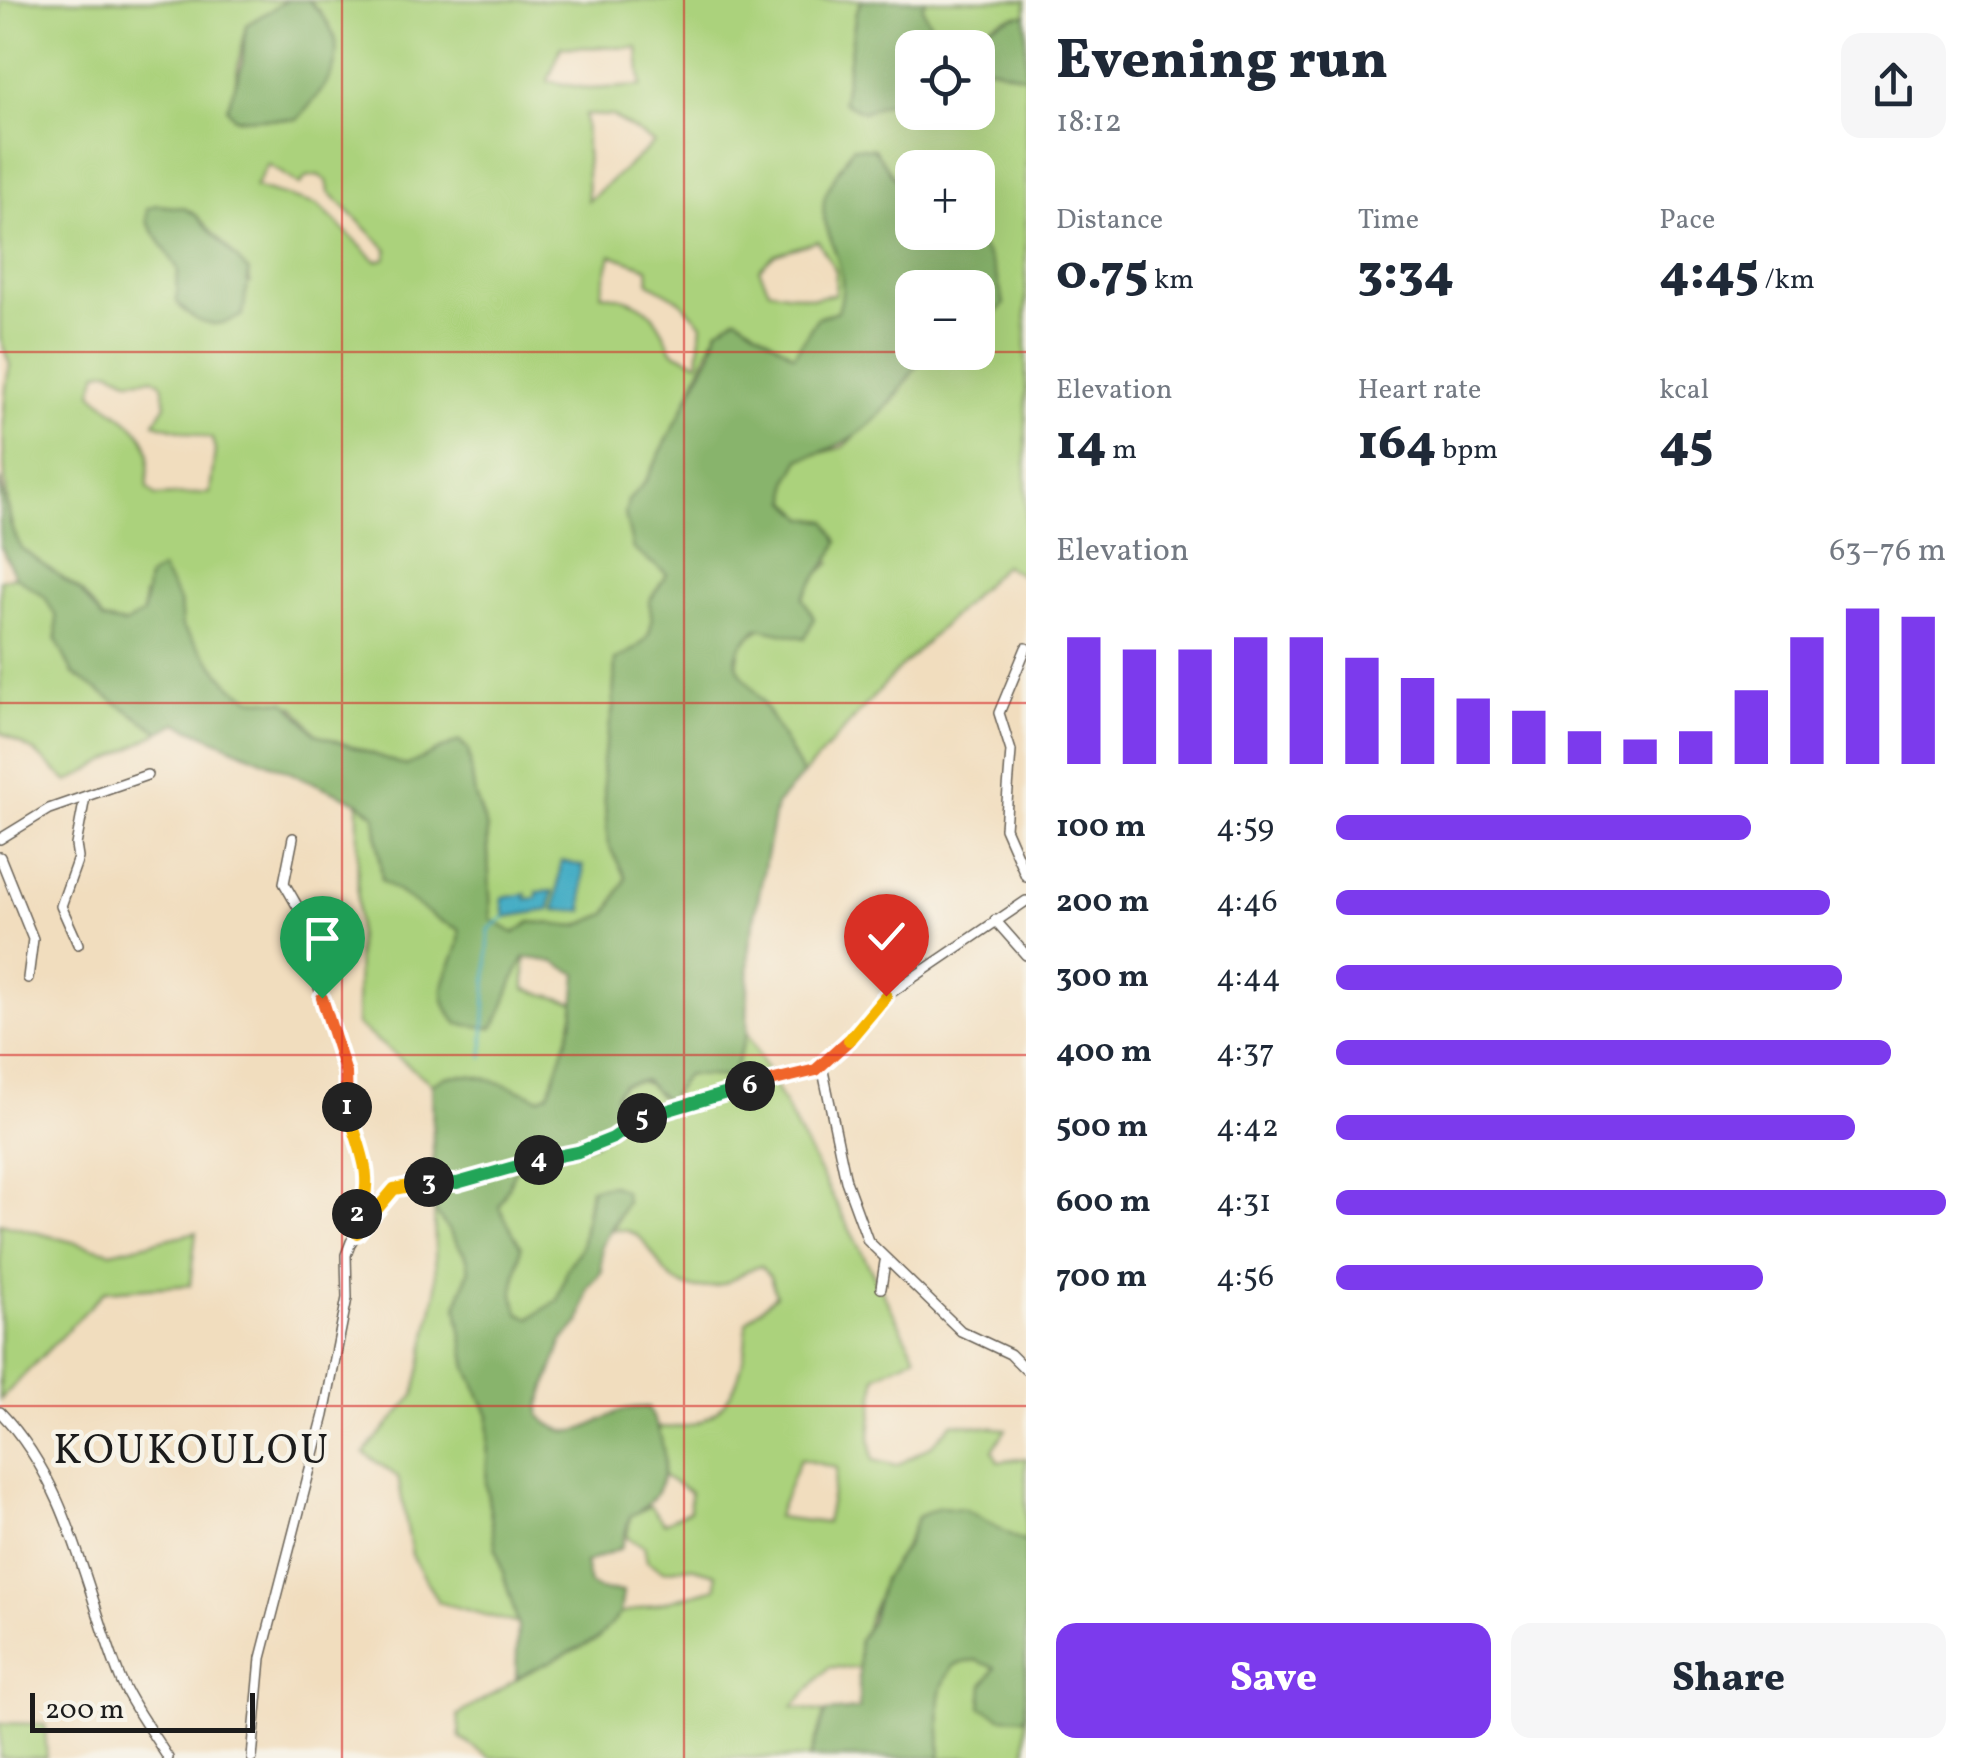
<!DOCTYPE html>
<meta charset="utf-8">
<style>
body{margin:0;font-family:Vollkorn,serif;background:#f6f6f7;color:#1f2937;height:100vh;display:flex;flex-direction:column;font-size:38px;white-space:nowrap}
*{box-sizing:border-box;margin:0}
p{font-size:32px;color:#747a83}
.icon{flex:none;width:55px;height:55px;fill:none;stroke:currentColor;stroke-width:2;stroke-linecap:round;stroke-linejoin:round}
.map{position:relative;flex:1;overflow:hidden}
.side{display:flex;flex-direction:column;background:#fff;width:950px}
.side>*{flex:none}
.fabs{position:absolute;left:895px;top:30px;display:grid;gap:20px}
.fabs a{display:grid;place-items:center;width:100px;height:100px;border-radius:20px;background:#fff;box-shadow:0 10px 40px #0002;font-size:50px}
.scale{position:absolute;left:30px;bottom:25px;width:225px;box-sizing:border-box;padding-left:10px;border:5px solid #1c1c1c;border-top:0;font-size:28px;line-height:35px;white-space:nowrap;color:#1c1c1c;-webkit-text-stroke:8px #f7f3e8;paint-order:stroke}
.pin{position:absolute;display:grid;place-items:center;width:85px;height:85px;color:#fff;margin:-102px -42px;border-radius:50% 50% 50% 0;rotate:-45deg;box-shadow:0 0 10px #0007}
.pin .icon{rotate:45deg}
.km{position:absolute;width:50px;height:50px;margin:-25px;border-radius:50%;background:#222;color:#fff;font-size:28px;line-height:50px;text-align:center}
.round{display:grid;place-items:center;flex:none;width:105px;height:105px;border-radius:20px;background:#f6f6f7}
.overview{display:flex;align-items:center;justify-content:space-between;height:170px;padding:0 30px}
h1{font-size:55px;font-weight:800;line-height:75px}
.figures{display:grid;grid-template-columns:repeat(3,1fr);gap:15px;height:170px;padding:10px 30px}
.figures div{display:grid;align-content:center}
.figures b{font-size:50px;font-weight:800}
.figures small{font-size:28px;font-weight:400}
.figures p{font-size:28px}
.chart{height:280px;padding:20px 30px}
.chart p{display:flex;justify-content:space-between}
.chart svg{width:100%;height:180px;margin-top:10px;stroke:#7c3aed;stroke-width:6}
.button{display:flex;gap:20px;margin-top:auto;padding:20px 30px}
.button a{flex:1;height:115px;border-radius:20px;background:#7c3aed;color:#fff;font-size:40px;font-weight:800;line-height:115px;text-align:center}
.button a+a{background:#f6f6f7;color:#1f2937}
ul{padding:0 30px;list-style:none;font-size:32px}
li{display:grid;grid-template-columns:160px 120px 1fr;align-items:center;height:75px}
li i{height:25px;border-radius:12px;background:#7c3aed}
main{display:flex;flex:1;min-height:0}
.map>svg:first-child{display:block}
.green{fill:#abd27c;stroke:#64774c;stroke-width:2.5;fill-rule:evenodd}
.forest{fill:#88b46c;stroke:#526844;stroke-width:2.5}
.water{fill:#45adc5;stroke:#306470;stroke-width:2.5}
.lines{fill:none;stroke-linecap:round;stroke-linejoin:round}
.stream{stroke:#45adc5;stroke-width:2.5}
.minor-casing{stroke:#676055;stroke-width:12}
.minor{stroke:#fff;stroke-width:9}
.split-1-casing{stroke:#fff;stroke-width:20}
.split-2-casing{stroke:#fff;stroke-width:20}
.split-3-casing{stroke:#fff;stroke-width:20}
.split-4-casing{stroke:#fff;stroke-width:20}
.split-5-casing{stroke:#fff;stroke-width:20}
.split-6-casing{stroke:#fff;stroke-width:20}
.split-7-casing{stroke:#fff;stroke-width:20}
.split-8-casing{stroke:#fff;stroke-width:20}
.split-1{stroke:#f0652b;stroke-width:12}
.split-2{stroke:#f5b400;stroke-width:12}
.split-3{stroke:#f5b400;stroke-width:12}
.split-4{stroke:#22a559;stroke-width:12}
.split-5{stroke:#22a559;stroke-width:12}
.split-6{stroke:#22a559;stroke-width:12}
.split-7{stroke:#f0652b;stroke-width:12}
.split-8{stroke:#f5b400;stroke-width:12}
.grid{fill:none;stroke:#d62828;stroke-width:2.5;stroke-opacity:0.55}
.labels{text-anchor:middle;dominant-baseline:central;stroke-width:9;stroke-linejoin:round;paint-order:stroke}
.quarter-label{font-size:42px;letter-spacing:2.5px;fill:#1c1c1c;stroke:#f7f3e8}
</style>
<main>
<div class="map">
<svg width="1026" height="1758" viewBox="0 0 1026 1758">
<rect width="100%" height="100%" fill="#f7f3e8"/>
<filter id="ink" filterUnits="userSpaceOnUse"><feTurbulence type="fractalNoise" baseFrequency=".01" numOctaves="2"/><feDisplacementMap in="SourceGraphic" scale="20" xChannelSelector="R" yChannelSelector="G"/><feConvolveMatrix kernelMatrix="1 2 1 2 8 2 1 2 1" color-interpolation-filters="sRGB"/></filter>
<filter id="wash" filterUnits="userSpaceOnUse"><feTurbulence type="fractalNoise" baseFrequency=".0048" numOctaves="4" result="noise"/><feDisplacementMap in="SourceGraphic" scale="40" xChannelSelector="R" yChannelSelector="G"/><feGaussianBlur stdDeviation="2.25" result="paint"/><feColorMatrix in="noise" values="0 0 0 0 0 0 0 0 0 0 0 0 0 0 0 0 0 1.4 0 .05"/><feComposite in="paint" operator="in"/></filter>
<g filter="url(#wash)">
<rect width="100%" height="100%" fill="#f1ddbe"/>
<g class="green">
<path d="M0,0H288L246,25C240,57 232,85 235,118L297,120L320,11L308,0H862L856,12L843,102L863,112L912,94V112H978V64L1026,77V578L1004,565L895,673L803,775L761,699L745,685L737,665L741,643L803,598L814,577L831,563L805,518L788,501L789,479L800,459L844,447L895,399L925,353L978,352V325L989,321L980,244L965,233L978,232V168H912V185L898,184L874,149L824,219C838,248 850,280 838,311L817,318L794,356L737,317L718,329L681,413L645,482L628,501L633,549L667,574L649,602C658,636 644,645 615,660L613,709L602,762L608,844L626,878L607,914L577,926L531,922L514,933L491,919L487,828L475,796L468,749L460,741L407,766L316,734L295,707L252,699L232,687L182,627L180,601L144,595L143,614L124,624L103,620C95,610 88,598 78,589C62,575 35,565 21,548C0,512 0,403 10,365L0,338ZM561,47L638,48L641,86L589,89L548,81ZM585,115L612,116L654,143L588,201ZM268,164L300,185L306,177L318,175L327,181L329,192L388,250L385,259L376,261L318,205L255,187ZM196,215L249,272L250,283L184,311L177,302L178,269L167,247ZM818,241L836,271L835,294L814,298L769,290L759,269L775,254ZM611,255L648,268L649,283L679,300L702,324L698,363L672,351C656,312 644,299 601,294ZM109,370L130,380L154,378L162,384L166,405L154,423L212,439L215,450L210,493L155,496L148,488C147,477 149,466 149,456C147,424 109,412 92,392L98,372Z"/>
<path d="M925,0H1026V15C986,15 975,52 931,28L922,7Z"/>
<path d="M15,576L45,597L57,617V641L99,690L160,732L68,782L35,752L0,732V580Z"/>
<path d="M358,802L375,815L382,880L438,920L459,929C464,961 432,969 450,1015L492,1028C503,1017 511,977 525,957V989L576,1003L559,1073L549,1093L539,1098C509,1086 460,1062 432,1084L357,1025Z"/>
<path d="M747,1033L916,1356L876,1376L870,1435L873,1460L896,1466L932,1445L952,1423L1006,1429L993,1450L998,1462L1026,1458V1543L985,1521L918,1517C898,1568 858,1613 860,1668L829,1667L793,1707L825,1712L810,1758H490L460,1738L458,1715L543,1663L597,1639L620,1614L716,1588V1574L690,1567L663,1571L647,1561L644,1546L627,1538L630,1516L650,1506L664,1523L690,1510V1492L662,1475L659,1427C725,1433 747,1379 746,1322L776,1295L770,1277L760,1266C744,1270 731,1283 717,1286C647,1302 664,1224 613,1230L626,1201L590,1188L581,1248L568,1267L558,1301L529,1318L519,1314L513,1292L521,1247L498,1207L516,1168L614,1126L616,1094L623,1084L633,1079L654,1086L658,1096L686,1074L731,1077ZM800,1459L837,1468L826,1523L777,1517Z"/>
<path d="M434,1209L467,1258L469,1269L457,1306L467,1368L489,1415L486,1485L496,1549L518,1624L438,1602L412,1555L398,1477L364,1453L415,1395L436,1292Z"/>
<path d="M0,1223L111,1252L196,1232L190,1285L105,1291L0,1400Z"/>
<path d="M975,1660L996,1668L1023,1718L1026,1714V1758H940C943,1721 930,1697 954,1665Z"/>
<path d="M0,1723L45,1724L47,1758H0Z"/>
</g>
<g class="forest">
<path d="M288,0H308C358,46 335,78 297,120L234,118L227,108L242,65L246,25Z"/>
<path d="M862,0H925L922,7C948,72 985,15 1026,15V77L978,64V48H912V94L863,112L843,102L856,12Z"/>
<path d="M853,147L874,149L898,183L912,185V232C978,233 988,237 1004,304L989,321L978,325V288H912V352L925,353C886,411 870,440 800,459L789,479L788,501L805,518L827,521L838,542C830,564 814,576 803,598L814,618L805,638L758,628C715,665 747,673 764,705C778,728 790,752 803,775L776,805L749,946L747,1033L732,1077L686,1075L667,1102L644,1080L623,1084L616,1094L614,1127L596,1143L516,1168L499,1207L521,1247L513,1292L519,1314L530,1318L558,1300L568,1267L581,1248L591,1188L613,1185L624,1191L626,1201L601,1247L602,1271L588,1288L580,1323L563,1340L540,1404V1416C582,1457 601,1402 648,1408C670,1446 674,1495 630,1516L621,1548L585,1563L590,1584L600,1590L623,1592L620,1614L597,1639L516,1678L518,1624L496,1549L486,1485L489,1415L467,1368L457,1306L469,1269L467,1258L434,1209L432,1084C460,1062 509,1086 539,1098L549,1093L573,1020L577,974L554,962L525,957C511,977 504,1016 492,1028L458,1024C421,983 464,963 459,929L438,920L382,880L375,815L358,802L177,723L160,732L73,674L57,641L56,617L45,597L15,576L0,545V479L11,527L22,549L80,591L103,620L124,624L143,614L148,577L161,569L180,602L182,627L232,687L252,699L286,702L316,734L406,766L459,741L468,749L475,796L487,828L491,919L514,933L531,922L577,926L607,914L626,878L608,844L602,762L613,709L615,660C644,645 658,636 649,602L667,574L633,549L625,514L628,501L645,482L681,413L712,351L718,329L737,317L794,355L817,318L838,311C855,264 815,231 825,196C831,180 844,162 853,147Z"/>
<path d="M157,205L184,208L196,215L249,272L243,315C215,330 198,327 177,302L178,269L147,222V209Z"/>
<path d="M939,1507L964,1509L1026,1543V1714L1023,1718L1001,1717L981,1707L983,1685L995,1668L975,1660L954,1665C930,1697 943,1721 940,1758H810L825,1712L859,1709V1640L871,1622L883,1579L905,1548L918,1517Z"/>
</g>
<g class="water">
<path d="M561,861L583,866V911L555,910Z"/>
<path d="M553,891L550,910L505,917L502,898L526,894V899L537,898V892Z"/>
</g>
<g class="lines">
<path class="stream" d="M483,1058L489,929L505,917"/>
</g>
</g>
<g filter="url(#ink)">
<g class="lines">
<g class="minor-casing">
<g id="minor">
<path d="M1026,648L999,713L1011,751L1005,828L1026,876"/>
<path d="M293,838L284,883L303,916L306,946L346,1073L347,1109L358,1135L366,1181L355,1223L357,1233"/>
<path d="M0,839L49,809L147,775"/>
<path d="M0,857L33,939L28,978"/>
<path d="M995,920L1026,955"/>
<path d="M78,944L61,906L78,858L76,845L85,797"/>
<path d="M822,1066L846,1181L868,1241L961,1331L1010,1354L1026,1370"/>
<path d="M881,1288L885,1262"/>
<path d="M0,1412C69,1483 85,1589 120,1678C131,1705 153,1733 168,1758"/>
<path d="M252,1758L261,1658L324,1415L347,1298L346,1255L351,1242L383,1198L412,1184L457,1183L577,1152L613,1137L641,1118L815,1071L835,1056L886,996L1026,901"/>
</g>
</g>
<use href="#minor" class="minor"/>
</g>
</g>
<g class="lines" filter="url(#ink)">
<g class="split-1-casing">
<path id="split-1" d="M322,998L346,1073L347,1107"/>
</g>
<g class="split-2-casing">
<path id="split-2" d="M347,1107C356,1141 379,1181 357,1214"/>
</g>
<g class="split-3-casing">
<path id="split-3" d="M357,1214V1233L394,1189L429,1182"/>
</g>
<g class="split-4-casing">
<path id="split-4" d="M429,1182L457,1183L539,1160"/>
</g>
<g class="split-5-casing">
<path id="split-5" d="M539,1160L578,1152L613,1138L642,1118"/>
</g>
<g class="split-6-casing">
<path id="split-6" d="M642,1118L750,1086"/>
</g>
<g class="split-7-casing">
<path id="split-7" d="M750,1086L816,1070L849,1040"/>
</g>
<g class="split-8-casing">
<path id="split-8" d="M849,1040L886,996"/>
</g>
<use href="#split-1" class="split-1"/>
<use href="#split-2" class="split-2"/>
<use href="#split-3" class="split-3"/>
<use href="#split-4" class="split-4"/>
<use href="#split-5" class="split-5"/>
<use href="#split-6" class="split-6"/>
<use href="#split-7" class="split-7"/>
<use href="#split-8" class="split-8"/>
</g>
<path class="grid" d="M342,0V1758M684,0V1758M0,352H912M978,352H1026M0,703H1026M0,1055H1026M0,1406H1026"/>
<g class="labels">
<g class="quarter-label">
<text x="192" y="1452">KOUKOULOU</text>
</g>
</g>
</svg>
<div class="fabs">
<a><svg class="icon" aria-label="locate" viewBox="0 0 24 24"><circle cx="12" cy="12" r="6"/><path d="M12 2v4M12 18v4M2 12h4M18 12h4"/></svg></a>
<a>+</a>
<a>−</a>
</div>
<div class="scale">200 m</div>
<div class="pin" style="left:322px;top:998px;background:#1e9e55"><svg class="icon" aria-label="arrive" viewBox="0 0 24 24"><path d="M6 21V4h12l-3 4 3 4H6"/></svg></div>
<div class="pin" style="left:886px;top:996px;background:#d93025"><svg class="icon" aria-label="check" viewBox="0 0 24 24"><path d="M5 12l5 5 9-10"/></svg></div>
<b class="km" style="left:347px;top:1107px">1</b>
<b class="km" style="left:357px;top:1214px">2</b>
<b class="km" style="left:429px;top:1182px">3</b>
<b class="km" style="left:539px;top:1160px">4</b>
<b class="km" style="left:642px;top:1118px">5</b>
<b class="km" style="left:750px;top:1086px">6</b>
</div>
<section class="side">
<div class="overview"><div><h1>Evening run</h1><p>18:12</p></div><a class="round"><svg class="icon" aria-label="share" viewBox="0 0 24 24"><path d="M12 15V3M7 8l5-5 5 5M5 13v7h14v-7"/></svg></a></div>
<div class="figures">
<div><p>Distance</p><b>0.75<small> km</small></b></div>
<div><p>Time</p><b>3:34</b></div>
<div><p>Pace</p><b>4:45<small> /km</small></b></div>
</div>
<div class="figures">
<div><p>Elevation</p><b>14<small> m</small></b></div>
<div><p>Heart rate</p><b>164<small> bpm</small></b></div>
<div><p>kcal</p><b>45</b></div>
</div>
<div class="chart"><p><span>Elevation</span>63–76 m</p>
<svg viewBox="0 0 160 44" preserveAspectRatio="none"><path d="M5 44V13M15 44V16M25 44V16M35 44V13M45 44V13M55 44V18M65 44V23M75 44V28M85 44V31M95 44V36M105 44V38M115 44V36M125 44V26M135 44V13M145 44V6M155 44V8"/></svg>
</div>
<ul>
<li><b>100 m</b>4:59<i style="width:68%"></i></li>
<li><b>200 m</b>4:46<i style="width:81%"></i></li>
<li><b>300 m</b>4:44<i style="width:83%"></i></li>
<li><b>400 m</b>4:37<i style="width:91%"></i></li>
<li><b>500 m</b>4:42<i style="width:85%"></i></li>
<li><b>600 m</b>4:31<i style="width:100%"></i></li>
<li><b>700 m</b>4:56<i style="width:70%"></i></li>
</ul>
<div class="button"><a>Save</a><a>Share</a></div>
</section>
</main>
